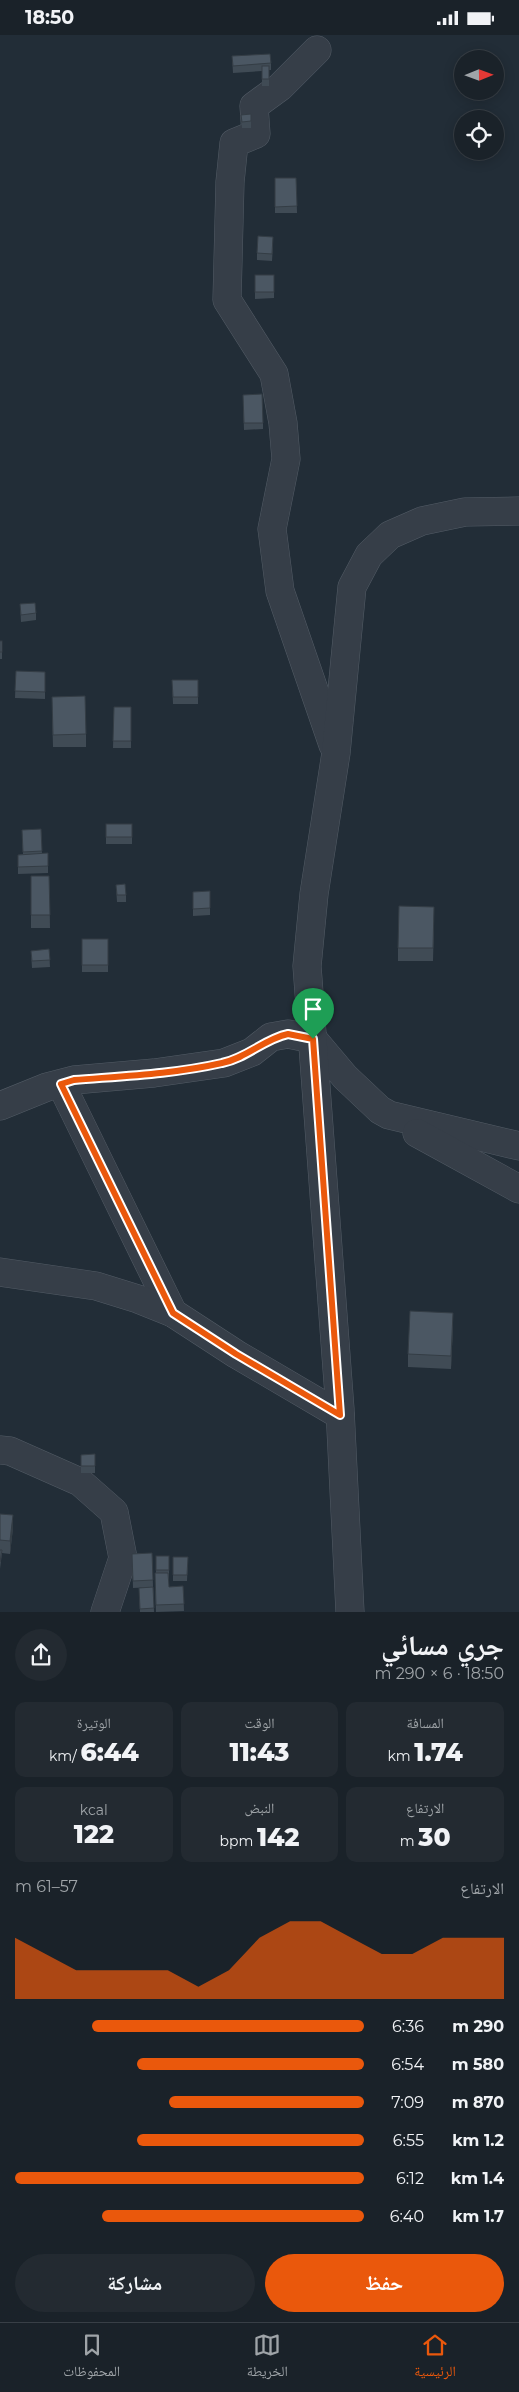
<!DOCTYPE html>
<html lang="ar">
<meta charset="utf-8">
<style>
body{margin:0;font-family:Montserrat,"Noto Naskh Arabic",sans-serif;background:#232a31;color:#f1f3f6;direction:rtl;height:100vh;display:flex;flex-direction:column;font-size:19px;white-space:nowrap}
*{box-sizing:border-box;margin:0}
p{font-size:16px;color:#9fa4a8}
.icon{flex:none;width:28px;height:28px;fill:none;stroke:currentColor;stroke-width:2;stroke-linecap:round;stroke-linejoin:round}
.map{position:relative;height:1577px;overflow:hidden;direction:ltr}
.side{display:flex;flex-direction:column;background:#1a2229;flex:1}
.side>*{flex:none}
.needle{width:32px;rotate:89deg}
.tools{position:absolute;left:454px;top:15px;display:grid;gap:10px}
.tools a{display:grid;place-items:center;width:50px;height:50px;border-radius:50%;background:#1a2229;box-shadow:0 2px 12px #0003,0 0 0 1px #383f46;font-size:25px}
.pin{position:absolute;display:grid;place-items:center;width:42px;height:42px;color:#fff;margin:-51px -21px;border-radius:50% 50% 50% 0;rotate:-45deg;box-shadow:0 0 5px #0007}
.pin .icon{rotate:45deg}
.round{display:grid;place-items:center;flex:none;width:52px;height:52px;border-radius:26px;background:#232a31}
.summary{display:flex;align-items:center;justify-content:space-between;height:85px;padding:0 15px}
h1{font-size:28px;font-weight:800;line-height:38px}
.figures{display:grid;grid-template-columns:repeat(3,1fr);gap:8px;height:85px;padding:5px 15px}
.figures div{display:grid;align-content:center;border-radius:10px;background:#232a31;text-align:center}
.figures b{font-size:25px;font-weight:800}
.figures small{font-size:14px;font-weight:400}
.figures p{font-size:14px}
.chart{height:140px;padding:10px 15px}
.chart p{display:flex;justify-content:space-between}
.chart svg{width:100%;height:90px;margin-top:5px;fill:#ea580c;opacity:.7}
.cta{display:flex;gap:10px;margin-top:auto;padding:10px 15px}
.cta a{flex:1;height:58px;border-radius:30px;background:#ea580c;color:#fff;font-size:20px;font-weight:800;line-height:58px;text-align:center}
.cta a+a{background:#232a31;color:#f1f3f6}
ul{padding:0 15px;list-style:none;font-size:16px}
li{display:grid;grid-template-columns:80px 60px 1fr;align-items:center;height:38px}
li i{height:12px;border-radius:6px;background:#ea580c}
.status{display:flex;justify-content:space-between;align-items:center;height:35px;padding:0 25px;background:#1a2229;direction:ltr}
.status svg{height:14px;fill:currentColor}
.tabs{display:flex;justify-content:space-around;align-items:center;height:70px;border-top:1px solid #383f46;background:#1a2229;font-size:14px;color:#9fa4a8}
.tabs a{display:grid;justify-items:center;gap:2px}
.tabs .selected{color:#ea580c}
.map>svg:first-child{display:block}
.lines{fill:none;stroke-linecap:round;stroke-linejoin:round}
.minor-casing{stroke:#535c66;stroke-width:29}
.minor{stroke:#363e48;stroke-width:28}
.wall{fill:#404b55}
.shaded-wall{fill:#343d45}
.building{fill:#4b5763;stroke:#343d45}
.route-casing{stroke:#fff;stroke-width:10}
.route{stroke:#ea580c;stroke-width:6}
</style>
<div class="status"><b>18:50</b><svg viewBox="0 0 49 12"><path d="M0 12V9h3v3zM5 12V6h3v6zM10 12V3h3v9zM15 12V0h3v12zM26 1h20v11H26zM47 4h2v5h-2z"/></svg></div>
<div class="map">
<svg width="519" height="1577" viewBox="0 0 519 1577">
<rect width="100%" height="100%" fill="#222d37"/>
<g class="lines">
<g class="minor-casing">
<g id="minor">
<path d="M317,15L280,52L254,71L256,99L234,108L230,147L227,265L274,339L283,388L286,424L272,494L280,556L333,710"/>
<path d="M61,1049L173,1278"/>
<path d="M0,1071L47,1052L74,1045L154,1038L224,1028L252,1017L271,1002L288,999L313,1004L345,1042L380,1075L389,1080L519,1111"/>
<path d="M417,1098L519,1154"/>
<path d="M0,1237L96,1251L138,1264L173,1278L236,1319L340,1380"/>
<path d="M0,1415L10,1416L80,1447L114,1477L123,1523L105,1577"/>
<path d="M350,1577L340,1374L307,931L314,859L336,718L352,552L369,520L390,500L422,486L465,477L519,476"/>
</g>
</g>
<use href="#minor" class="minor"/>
</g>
<g class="wall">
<path d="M232,21L271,28V35H269V51H262V36L233,38Z"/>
<path d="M241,80L251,86V93H242Z"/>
<path d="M275,143H296L297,178H275Z"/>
<path d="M273,209L272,226L257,225V218Z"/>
<path d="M255,240H274V263L255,264Z"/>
<path d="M243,367L263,388V394L244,395Z"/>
<path d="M20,569L36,578V585L21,587Z"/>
<rect x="0" y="606" width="2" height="18"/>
<path d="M16,636L45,637V664L15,663Z"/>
<path d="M172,645H198V669H173Z"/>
<path d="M114,672H131V713H113Z"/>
<path d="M52,675L86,699V712H53Z"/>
<rect x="106" y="789" width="26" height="20"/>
<path d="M41,794L42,818H48V838L18,839V820L23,819L22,802Z"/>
<path d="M31,841H49L50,893H31Z"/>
<path d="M116,850L126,860V867H117Z"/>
<path d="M210,856V880L193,881V857Z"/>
<path d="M434,885L433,926H398V913Z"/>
<rect x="82" y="904" width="26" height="33"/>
<path d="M49,914L50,932L32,933L31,916Z"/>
<path d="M453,1291L451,1334L408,1332V1319Z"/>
<path d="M95,1419V1438H81V1420Z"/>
<path d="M0,1479L13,1493L10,1519L2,1518L0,1534Z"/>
<path d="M152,1518L153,1552L133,1553L132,1519Z"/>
<path d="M156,1521H169V1552L183,1551L184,1576L156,1577L155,1545L156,1538Z"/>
<path d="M173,1522H188L187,1546H173Z"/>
<path d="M153,1552L154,1577H140L139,1553Z"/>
</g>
<g class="shaded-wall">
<path d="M453,1278V1291L451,1334V1321Z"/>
<path d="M13,1480V1493L10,1519V1506Z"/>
</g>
<g class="building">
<path d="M270,19L271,28L233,31L232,21Z"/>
<rect x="262" y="31" width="7" height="13"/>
<path d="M251,79V86L242,87L241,80Z"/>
<path d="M275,143H296L297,171L275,172Z"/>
<path d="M258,201L273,202L272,219L257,218Z"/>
<rect x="255" y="240" width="19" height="17"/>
<path d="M262,359L263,388H244L243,360Z"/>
<path d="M35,568L36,578L21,580L20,569Z"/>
<rect x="0" y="606" width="2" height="11"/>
<path d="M16,636L45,637V657L15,656Z"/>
<path d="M172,645H198V662H173Z"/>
<path d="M85,661L86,699L53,700L52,662Z"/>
<path d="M114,672H131V706H113Z"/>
<rect x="106" y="789" width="26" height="13"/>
<path d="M41,794L42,816L23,817L22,795Z"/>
<path d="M48,818V831L18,832V820Z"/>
<path d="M31,841H49L50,880H31Z"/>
<path d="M125,849L126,860H117L116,850Z"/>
<path d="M210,856V873L193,874V857Z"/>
<path d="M399,871L434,872L433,913H398Z"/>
<rect x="82" y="904" width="26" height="26"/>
<path d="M49,914L50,925L32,926L31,916Z"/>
<path d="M410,1276L453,1278L451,1321L408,1319Z"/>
<path d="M95,1419V1431H81V1420Z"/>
<path d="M0,1479L13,1480L10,1506L0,1505Z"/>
<path d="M0,1515H2L0,1527Z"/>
<path d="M152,1518L153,1545L133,1546L132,1519Z"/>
<rect x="156" y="1521" width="13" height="14"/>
<path d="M173,1522H188L187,1540H173Z"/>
<path d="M155,1538H168L169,1552L183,1551L184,1569L156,1570Z"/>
<path d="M153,1552L154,1573L140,1574L139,1553Z"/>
</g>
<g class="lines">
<g class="route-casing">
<path id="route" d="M288,999L313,1004L340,1380L236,1319L173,1278L61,1049L74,1045C123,1041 174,1039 222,1028C247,1023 264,1004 288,999Z"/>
</g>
<use href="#route" class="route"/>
</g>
</svg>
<div class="tools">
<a><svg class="needle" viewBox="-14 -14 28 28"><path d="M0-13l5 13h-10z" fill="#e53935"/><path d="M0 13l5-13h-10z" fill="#9fa4a8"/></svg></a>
<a><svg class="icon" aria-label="locate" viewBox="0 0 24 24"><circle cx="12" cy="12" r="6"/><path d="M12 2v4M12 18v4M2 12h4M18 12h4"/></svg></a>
</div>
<div class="pin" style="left:313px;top:1004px;background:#1e9e55"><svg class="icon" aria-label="arrive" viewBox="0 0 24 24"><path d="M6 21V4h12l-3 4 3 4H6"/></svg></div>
</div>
<section class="side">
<div class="summary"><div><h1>جري مسائي</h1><p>18:50 · 6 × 290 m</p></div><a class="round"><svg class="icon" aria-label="share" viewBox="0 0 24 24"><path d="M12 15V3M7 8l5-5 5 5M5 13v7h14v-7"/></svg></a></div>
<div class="figures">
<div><p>المسافة</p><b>1.74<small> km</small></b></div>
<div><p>الوقت</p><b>11:43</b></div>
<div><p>الوتيرة</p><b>6:44<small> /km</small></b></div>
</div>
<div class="figures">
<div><p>الارتفاع</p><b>30<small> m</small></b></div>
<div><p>النبض</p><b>142<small> bpm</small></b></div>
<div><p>kcal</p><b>122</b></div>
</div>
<div class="chart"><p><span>الارتفاع</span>57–61 m</p>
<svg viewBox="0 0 160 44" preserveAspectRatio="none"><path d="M0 44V14L10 22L20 30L30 30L40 30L50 30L60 38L70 30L80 14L90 6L100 6L110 14L120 22L130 22L140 14L150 14L160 14V44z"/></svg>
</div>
<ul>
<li><b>290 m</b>6:36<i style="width:78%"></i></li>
<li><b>580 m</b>6:54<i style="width:65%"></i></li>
<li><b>870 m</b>7:09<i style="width:56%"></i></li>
<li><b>1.2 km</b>6:55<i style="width:65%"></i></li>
<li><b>1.4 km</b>6:12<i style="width:100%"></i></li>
<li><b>1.7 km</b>6:40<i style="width:75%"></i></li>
</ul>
<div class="cta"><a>حفظ</a><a>مشاركة</a></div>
</section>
<nav class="tabs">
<a class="selected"><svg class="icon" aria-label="home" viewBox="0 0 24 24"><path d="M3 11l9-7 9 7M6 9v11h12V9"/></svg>الرئيسية</a>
<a><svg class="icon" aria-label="map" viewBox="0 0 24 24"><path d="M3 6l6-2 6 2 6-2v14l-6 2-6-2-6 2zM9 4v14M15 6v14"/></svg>الخريطة</a>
<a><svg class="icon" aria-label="saved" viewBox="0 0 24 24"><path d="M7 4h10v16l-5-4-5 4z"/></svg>المحفوظات</a>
</nav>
